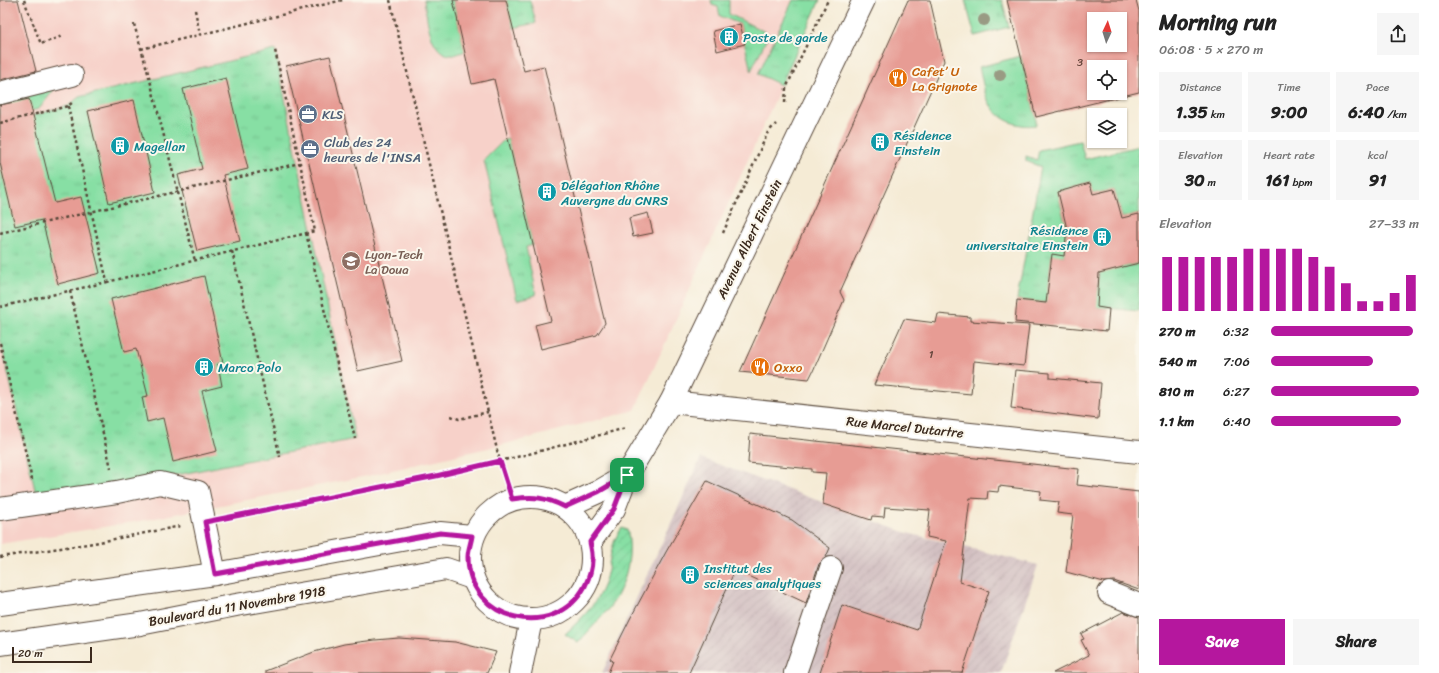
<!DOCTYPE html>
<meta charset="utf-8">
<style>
body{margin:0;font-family:Sriracha,sans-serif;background:#f6f6f6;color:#222;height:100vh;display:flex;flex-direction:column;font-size:15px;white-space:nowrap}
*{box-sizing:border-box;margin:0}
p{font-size:13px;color:#767676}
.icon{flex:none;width:22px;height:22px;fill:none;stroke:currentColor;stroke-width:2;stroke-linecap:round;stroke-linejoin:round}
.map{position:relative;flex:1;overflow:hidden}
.details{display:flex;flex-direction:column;background:#fff;width:300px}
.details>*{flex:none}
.needle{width:26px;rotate:4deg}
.fabs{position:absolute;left:1087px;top:12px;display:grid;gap:8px}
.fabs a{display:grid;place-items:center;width:40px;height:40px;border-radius:0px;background:#fff;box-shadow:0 1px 3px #0004;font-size:20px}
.scale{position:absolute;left:12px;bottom:10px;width:80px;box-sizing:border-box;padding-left:4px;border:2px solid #3b2a1e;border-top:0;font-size:11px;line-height:14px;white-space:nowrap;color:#3b2a1e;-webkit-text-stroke:3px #fbf7ec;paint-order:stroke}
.pin{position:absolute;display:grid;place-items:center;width:34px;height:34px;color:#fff;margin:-17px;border-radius:8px;box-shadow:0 2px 6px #0006}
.round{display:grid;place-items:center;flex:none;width:42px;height:42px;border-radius:0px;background:#f6f6f6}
.summary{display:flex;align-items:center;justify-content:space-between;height:68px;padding:0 20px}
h1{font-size:22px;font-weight:800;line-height:30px}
.stats{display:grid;grid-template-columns:repeat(3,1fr);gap:6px;height:68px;padding:4px 20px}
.stats div{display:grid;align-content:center;border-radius:0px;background:#f6f6f6;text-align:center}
.stats b{font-size:17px;font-weight:800}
.stats small{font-size:11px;font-weight:400}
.stats p{font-size:11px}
.chart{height:112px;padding:8px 20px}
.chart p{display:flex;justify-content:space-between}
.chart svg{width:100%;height:72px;margin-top:4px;stroke:#b5179e;stroke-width:6}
.button{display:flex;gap:8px;margin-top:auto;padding:8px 20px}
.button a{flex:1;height:46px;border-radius:0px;background:#b5179e;color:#fff;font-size:16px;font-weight:800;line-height:46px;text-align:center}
.button a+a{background:#f6f6f6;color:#222}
ul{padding:0 20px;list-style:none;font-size:13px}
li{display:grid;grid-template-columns:64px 48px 1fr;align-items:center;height:30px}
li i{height:10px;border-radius:5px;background:#b5179e}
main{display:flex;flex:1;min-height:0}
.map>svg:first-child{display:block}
.built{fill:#f7d1c9}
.industrial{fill:url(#industrial-furrows)}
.grass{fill:url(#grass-tufts);stroke:#618461}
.garden{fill:url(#garden-furrows);stroke:#618461}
.building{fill:#e79c94;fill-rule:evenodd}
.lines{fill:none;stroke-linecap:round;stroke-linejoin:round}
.minor-casing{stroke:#574739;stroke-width:24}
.path{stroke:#574739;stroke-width:2.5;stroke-dasharray:3 3;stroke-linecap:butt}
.minor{stroke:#fff;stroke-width:22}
.tree{fill:#999a83}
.route-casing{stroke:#fff;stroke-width:8}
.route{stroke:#b5179e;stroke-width:5}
.labels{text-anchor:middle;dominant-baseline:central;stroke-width:4;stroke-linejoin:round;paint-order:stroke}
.number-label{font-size:11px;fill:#66463c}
.culture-label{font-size:13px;fill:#0d838f;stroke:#fbf7ec;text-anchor:start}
.food-label{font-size:13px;fill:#c56008;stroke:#fbf7ec;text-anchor:start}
.service-label{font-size:13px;fill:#4e5e75;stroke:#fbf7ec;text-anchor:start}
.street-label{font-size:13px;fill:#3b2a1e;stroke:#fbf7ec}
.education-label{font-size:13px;fill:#785e54;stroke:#fbf7ec;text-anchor:start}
</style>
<main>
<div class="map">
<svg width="1139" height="673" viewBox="0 0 1139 673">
<defs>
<pattern id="industrial-furrows" width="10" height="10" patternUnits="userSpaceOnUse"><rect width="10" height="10" fill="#d2bfc1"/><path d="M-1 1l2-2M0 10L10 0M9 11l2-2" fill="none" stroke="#b5a4a5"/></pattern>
<pattern id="grass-tufts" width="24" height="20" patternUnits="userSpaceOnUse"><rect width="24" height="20" fill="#87dfa4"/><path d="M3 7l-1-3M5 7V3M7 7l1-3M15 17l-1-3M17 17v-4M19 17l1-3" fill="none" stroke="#75c08d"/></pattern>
<pattern id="garden-furrows" width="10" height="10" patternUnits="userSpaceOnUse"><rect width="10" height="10" fill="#87dfa4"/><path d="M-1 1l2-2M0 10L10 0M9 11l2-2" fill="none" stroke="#75c08d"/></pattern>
</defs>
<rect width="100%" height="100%" fill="#fbf7ec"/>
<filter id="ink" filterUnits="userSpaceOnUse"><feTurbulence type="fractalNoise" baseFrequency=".025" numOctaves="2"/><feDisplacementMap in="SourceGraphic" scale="8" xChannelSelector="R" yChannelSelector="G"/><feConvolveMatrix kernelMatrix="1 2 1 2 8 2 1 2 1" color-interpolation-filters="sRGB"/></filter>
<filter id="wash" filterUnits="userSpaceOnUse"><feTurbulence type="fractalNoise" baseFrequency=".012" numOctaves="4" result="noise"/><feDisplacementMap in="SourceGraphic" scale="16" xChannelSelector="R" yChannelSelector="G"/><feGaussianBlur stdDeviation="0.9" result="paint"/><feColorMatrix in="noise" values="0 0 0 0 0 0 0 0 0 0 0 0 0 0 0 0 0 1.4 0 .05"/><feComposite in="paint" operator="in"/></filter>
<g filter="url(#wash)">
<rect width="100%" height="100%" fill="#f5ebd5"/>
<path class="built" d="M0,0H820L635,410L514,442L367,476L146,520L0,544Z"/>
<path class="industrial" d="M701,458L907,533L1038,565L1001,673H602Z"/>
<g class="grass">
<path d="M424,0H453L465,51C460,53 454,56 450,55C429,53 427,16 424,0Z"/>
<path d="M506,0H530L536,23L513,28Z"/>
<path d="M711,0H729V14L769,34L751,71L740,24L720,16L718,7L712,5Z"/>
<path d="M793,0H820L781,85L758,74Z"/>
<path d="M965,0H1002L1009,27L975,36Z"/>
<path d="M275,50L355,439L38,503L0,338V124L68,106L79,97Z"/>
<path d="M1021,56L1036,117V125C1017,128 996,119 988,100C983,90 982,77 979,67Z"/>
<path d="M56,87L39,109L0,118V101Z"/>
<path d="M508,138L533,245L526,247L536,295L517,300L484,160L503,141Z"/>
<path d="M1080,141L1085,159L1139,146V214L1122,218L1114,189L1093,194L1090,183L1058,192L1064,219L1067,220L1064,256L1052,255L1048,286L1098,292L1100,267L1112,264L1119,268L1139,263V311L1017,300L1041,167L1026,161V156L1037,160L1039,150Z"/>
</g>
<path class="garden" d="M622,528L627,530C633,551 627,578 616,598C606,614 590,629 578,643L565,634C581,619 596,605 604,584C611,565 609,543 622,528Z"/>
<g id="blocks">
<g class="building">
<path d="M0,0H18L36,71L0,80Z"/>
<path d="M453,0H506L524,71L544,66L605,323L597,335L541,349L535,325L551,321L494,79L472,84Z"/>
<path d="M908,0H930L944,61L840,292L844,300L813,371L809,379L740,372Z"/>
<path d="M1007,0H1136L1139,11V92L1036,117ZM1094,19H1120V45H1094ZM1094,67H1120V93H1094Z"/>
<path d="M740,24L745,44L717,51L713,31Z"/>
<path d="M330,56L402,361L358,371L286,66Z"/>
<path d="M226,78L248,169L223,175L240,241L197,251L178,175L202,169L183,89Z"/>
<path d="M29,99L55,203L81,197L100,273L58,284L42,220L15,226L0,163V105Z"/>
<path d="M134,100L155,192L109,203L88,111Z"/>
<path d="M1090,183L1093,194L1114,189L1122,218L1139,214V263L1099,273L1097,307L1109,309L1107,331L1015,322L1017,300L1046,303L1052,254L1064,256L1067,229L1058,192Z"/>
<path d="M648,213L653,233L633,237L629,218Z"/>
<path d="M204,276L223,363L218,364L222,386L202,391L217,451L173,462L163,418L147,422L142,397L148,396L136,349L124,352L111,299Z"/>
<path d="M938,314L970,317V321L1029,325L1024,366L974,361L971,394L874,385L904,319L936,323Z"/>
<path d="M1015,370L1050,373V378L1101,383L1098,419L1011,408Z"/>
<path d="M750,434L1079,469L1077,485L1139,492V590L1114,581L1104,582L1066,572L1073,515L1057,513L1059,502L1040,500L1041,491L999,486L998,492L988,491L987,499L970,498L960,582L989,591L962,673H820L842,605L917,630L946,541L927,537L930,510L885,507L884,517L872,516L871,520L823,504L826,473L812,472V469L748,463Z"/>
<path d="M707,481L792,520L830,548L826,557L819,564L806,603L735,570L689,673H608L613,661L610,659L630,619L666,552Z"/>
<path d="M1123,612L1139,617V673H1053L1089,655L1081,640L1084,639L1081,634Z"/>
<path d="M399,638L455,642L496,652L487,673H265V671L314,652L344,644L375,640Z"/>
</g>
</g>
</g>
<g filter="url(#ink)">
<use href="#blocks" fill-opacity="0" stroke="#574739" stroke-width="1"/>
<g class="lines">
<g class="minor-casing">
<g id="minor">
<path d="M0,93L72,75"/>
<path d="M671,402L1139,452"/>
<circle cx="531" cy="558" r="61"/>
<path d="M565,507L598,492L627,475"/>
<path d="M0,509L117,492L160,483L198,492L215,574"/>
<path d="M590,542L614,509L627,475L671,402L864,0"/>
<path d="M1109,593L1139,605"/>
<path d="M0,604L215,574L440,533L472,536"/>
<path d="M0,644L140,624L236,605L446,569L472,578"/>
<path d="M520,673L531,620"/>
<path d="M795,673L831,568"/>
</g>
</g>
<g class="path">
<path d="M24,0L41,44L62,36"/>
<path d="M390,0L498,454L512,499"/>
<path d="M195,10L200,35"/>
<path d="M134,24L150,80L195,261"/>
<path d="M141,49L343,0"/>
<path d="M785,103L786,88L828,0"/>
<path d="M68,106L107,282L315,231L275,50"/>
<path d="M0,123L68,106L73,102"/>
<path d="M0,233L300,163"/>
<path d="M306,233L355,439"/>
<path d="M723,233L768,132L776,124"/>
<path d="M232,251L280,457"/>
<path d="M70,291L111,468"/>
<path d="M0,307L107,282"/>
<path d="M0,343L32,480"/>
<path d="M451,416L459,419L488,412"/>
<path d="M229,517L436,476L525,455L626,428"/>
<path d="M0,557L94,543L181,526"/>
</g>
<use href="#minor" class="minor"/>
</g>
<g class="tree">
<circle cx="984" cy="20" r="6"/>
<circle cx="1000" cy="75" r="6"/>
</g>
</g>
<g class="lines" filter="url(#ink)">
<g class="route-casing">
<path id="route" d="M500,461L512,499C534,496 545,497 565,507L598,492L627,475L614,509L590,542C591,548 593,554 592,560C592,569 589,578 585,586C555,642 468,622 468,557C468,550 471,543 472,536L440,533L215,574L205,522L436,476Z"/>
</g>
<use href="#route" class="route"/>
</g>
<defs>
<g id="building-disc" transform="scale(1)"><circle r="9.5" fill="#0f9aa8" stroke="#fbf7ec"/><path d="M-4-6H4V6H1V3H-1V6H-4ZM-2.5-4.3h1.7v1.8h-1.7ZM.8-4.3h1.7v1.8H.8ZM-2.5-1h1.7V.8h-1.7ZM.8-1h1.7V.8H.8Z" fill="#fff"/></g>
<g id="restaurant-disc" transform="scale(1)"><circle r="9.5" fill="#e8710a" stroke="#fbf7ec"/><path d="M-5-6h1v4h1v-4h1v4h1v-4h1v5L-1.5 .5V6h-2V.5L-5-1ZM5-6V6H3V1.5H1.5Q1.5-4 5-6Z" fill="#fff"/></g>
<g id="office-disc" transform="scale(1)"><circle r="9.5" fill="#5c6f8a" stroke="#fbf7ec"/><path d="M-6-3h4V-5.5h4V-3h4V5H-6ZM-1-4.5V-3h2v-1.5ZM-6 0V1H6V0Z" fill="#fff"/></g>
<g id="university-disc" transform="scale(1)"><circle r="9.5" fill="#8d6e63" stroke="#fbf7ec"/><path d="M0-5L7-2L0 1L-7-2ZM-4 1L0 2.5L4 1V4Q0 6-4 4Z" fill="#fff"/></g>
</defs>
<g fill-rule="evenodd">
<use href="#building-disc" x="729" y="37"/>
<use href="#restaurant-disc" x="898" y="78"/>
<use href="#office-disc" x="308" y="114"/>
<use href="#building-disc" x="880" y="142"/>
<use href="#building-disc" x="120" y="146"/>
<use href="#office-disc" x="310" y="149"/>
<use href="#building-disc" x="547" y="192"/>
<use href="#building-disc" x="1102" y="237"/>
<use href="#university-disc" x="351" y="261"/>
<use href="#building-disc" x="204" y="367"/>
<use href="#restaurant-disc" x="760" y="367"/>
<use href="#building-disc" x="690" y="575"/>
</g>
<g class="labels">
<g class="number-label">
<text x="1080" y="62">3</text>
<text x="931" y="354">1</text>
</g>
<g class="culture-label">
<text x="743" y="37">Poste de garde</text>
<text x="894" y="135">Résidence<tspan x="894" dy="15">Einstein</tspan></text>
<text x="134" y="146">Magellan</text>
<text x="561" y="185">Délégation Rhône<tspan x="561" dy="15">Auvergne du CNRS</tspan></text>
<text x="1088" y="230" text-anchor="end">Résidence<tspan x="1088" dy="15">universitaire Einstein</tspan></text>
<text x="218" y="367">Marco Polo</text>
<text x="704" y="568">Institut des<tspan x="704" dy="15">sciences analytiques</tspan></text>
</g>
<g class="food-label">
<text x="912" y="71">Cafet’ U<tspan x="912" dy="15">La Grignote</tspan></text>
<text x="774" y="367">Oxxo</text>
</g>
<g class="service-label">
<text x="322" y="114">KLS</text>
<text x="324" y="142">Club des 24<tspan x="324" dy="15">heures de l'INSA</tspan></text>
</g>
<g class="street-label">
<text transform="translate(749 239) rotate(-64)">Avenue Albert Einstein</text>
<text transform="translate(905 427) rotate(6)">Rue Marcel Dutartre</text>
<text transform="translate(237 606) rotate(-10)">Boulevard du 11 Novembre 1918</text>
</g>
<g class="education-label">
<text x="365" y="254">Lyon-Tech<tspan x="365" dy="15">La Doua</tspan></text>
</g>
</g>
</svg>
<div class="fabs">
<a><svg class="needle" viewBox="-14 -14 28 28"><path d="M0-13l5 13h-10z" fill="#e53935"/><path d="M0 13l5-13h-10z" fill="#767676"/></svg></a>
<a><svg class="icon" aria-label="locate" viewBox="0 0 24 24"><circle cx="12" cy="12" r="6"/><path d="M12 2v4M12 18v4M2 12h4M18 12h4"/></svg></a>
<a><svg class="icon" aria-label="layers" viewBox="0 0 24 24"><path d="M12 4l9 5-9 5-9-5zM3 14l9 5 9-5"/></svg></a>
</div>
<div class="scale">20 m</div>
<div class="pin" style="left:627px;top:475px;background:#1e9e55"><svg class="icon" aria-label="arrive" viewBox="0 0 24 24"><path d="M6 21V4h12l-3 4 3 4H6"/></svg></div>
</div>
<section class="details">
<div class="summary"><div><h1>Morning run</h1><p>06:08 · 5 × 270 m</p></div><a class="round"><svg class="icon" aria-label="share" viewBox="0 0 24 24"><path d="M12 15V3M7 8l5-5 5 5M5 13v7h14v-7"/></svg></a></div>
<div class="stats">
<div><p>Distance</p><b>1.35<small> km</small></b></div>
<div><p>Time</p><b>9:00</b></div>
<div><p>Pace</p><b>6:40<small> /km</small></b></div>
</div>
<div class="stats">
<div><p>Elevation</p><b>30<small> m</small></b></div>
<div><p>Heart rate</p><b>161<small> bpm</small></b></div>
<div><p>kcal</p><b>91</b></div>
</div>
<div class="chart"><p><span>Elevation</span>27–33 m</p>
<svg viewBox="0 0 160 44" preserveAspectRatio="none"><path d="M5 44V11M15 44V11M25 44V11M35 44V11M45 44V11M55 44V6M65 44V6M75 44V6M85 44V6M95 44V11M105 44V17M115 44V27M125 44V38M135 44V38M145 44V33M155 44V22"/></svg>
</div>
<ul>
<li><b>270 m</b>6:32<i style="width:96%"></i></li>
<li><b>540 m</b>7:06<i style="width:69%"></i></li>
<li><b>810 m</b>6:27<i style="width:100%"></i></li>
<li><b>1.1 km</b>6:40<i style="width:88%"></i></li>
</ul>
<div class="button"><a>Save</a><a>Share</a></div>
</section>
</main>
